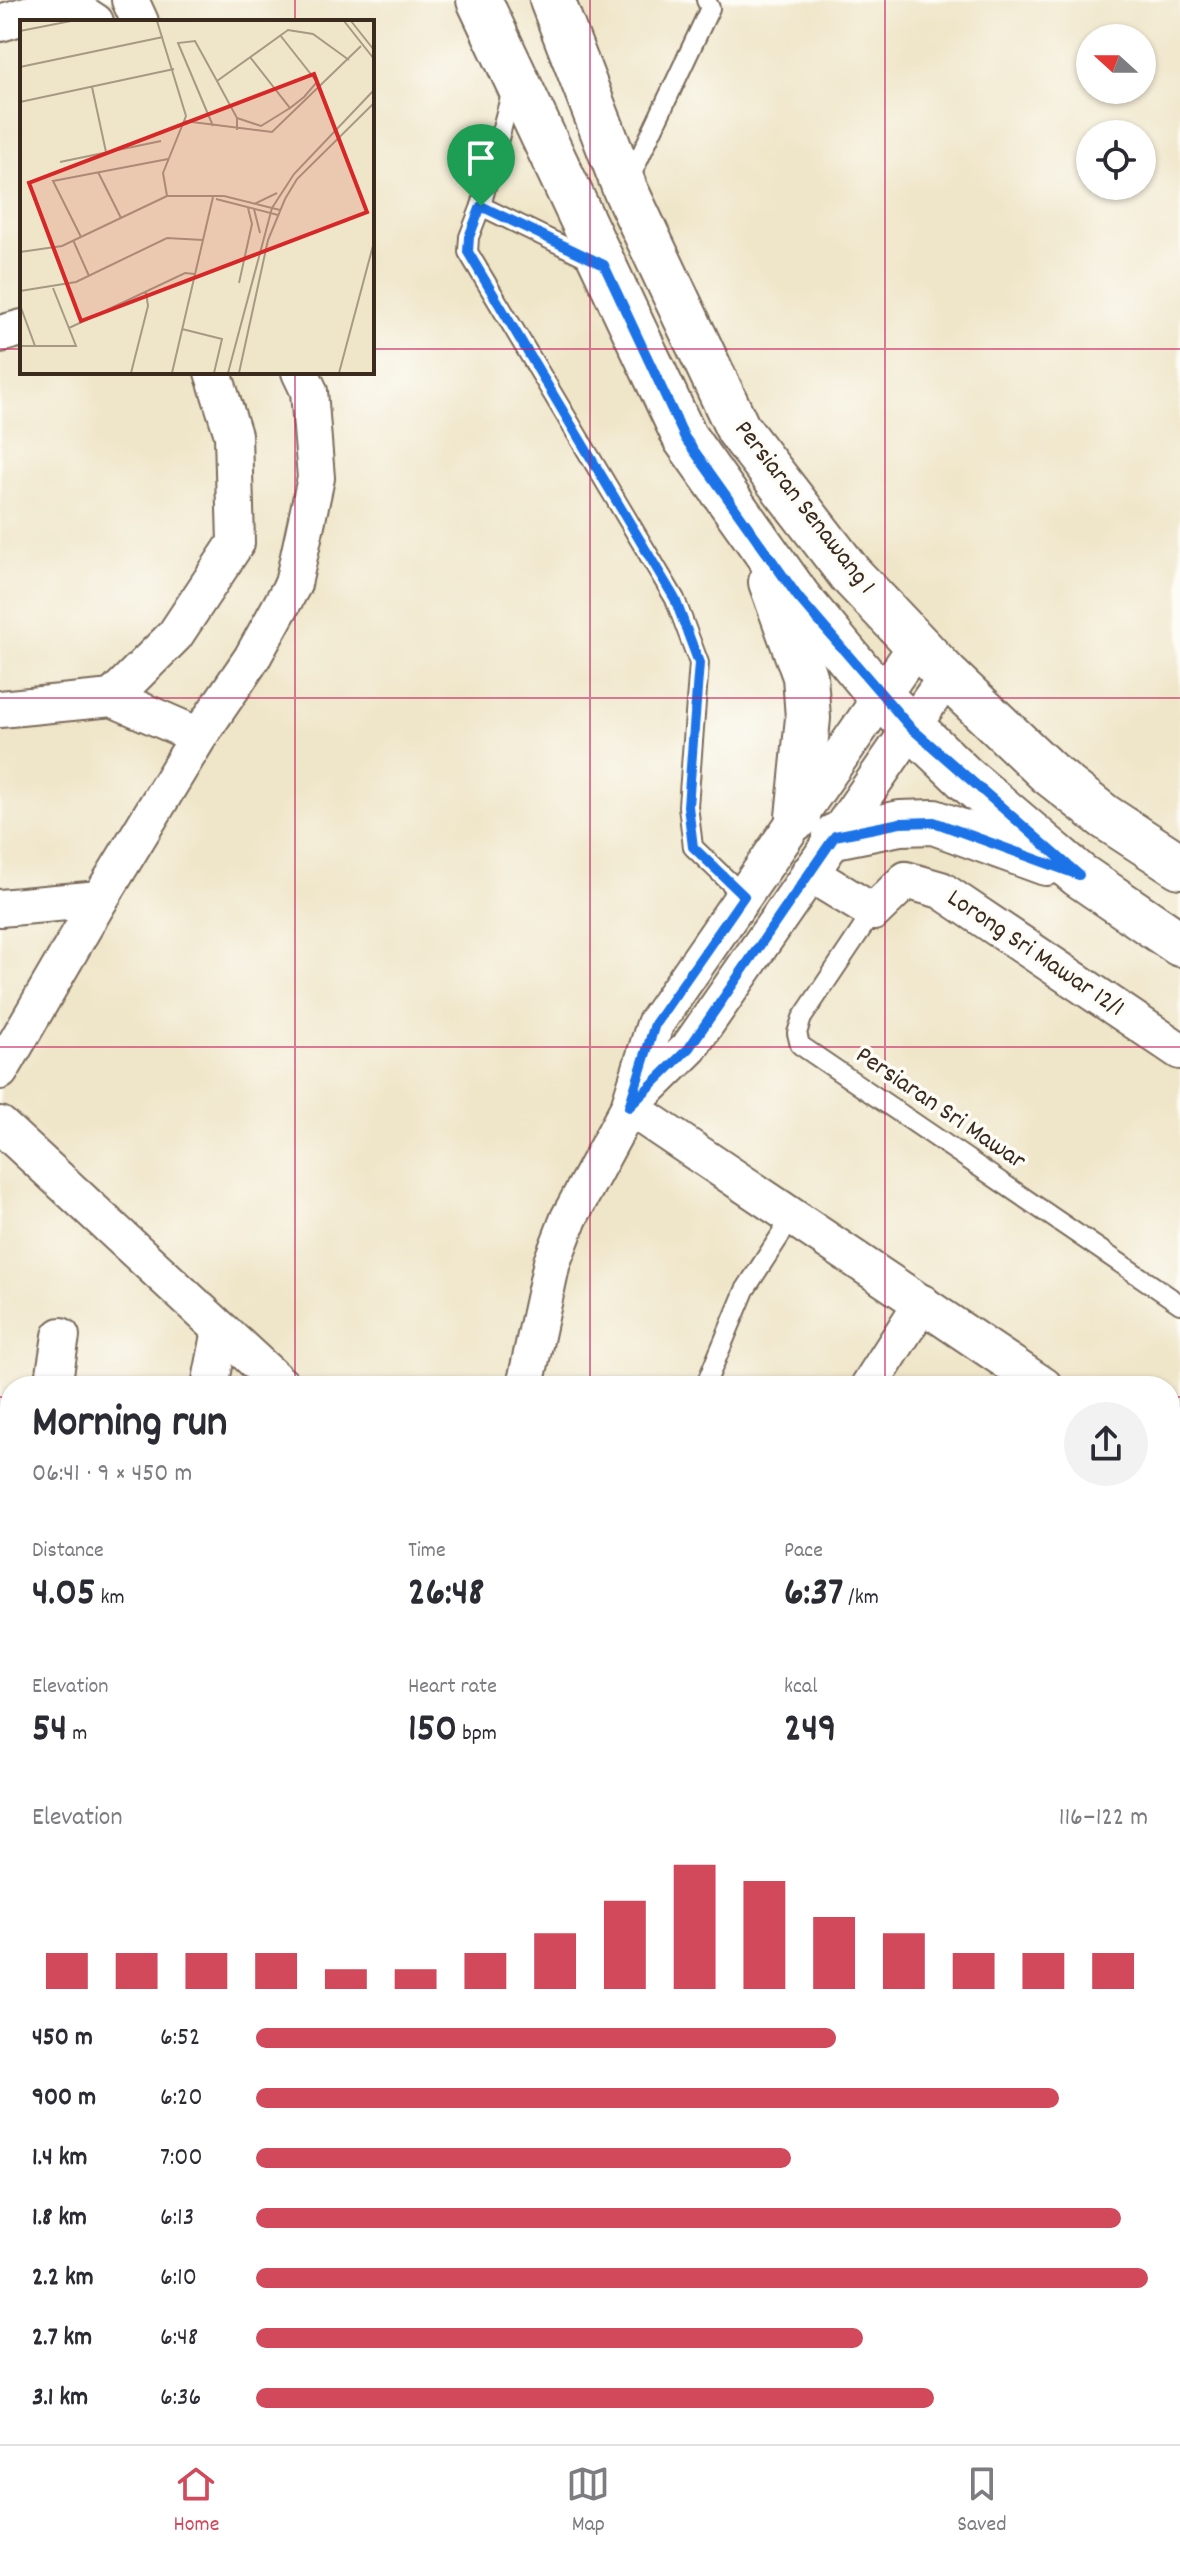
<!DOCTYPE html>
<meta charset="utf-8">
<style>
body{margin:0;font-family:Dekko,sans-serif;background:#f2f2f3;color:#2b2b33;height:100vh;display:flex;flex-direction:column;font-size:30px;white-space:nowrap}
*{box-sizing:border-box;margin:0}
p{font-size:26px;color:#7c7c81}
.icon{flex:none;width:44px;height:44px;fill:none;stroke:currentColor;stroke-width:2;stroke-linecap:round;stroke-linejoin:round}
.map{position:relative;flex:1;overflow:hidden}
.details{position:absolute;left:0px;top:1376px;width:1180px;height:1068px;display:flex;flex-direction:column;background:#fff;border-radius:32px 32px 0 0;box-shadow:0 2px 6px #0004}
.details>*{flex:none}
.needle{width:52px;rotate:291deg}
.controls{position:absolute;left:1076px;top:24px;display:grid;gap:16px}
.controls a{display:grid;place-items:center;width:80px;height:80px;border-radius:50%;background:#fff;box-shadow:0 2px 6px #0004;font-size:40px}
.pin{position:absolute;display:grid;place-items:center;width:68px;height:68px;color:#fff;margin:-82px -34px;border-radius:50% 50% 50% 0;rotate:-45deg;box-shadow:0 0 8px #0007}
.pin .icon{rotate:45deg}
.round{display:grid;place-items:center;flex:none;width:84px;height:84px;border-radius:42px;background:#f2f2f3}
.overview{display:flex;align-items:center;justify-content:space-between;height:136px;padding:0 32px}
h1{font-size:44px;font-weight:800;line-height:60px}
.metrics{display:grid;grid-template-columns:repeat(3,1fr);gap:12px;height:136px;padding:8px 32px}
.metrics div{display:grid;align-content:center}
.metrics b{font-size:40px;font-weight:800}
.metrics small{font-size:22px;font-weight:400}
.metrics p{font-size:22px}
.chart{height:224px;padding:16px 32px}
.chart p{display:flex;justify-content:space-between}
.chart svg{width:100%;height:144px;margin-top:8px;stroke:#d1495b;stroke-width:6}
ul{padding:0 32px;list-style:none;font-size:26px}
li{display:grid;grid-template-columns:128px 96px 1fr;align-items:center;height:60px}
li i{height:20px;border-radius:10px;background:#d1495b}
.tabs{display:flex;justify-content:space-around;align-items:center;height:112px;border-top:2px solid #e1e1e2;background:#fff;font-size:22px;color:#7c7c81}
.tabs a{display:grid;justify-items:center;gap:4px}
.tabs .selected{color:#d1495b}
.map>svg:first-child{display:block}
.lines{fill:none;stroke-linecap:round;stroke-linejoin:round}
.lane-casing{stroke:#7a6b5a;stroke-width:22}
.street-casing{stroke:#7a6b5a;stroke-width:40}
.primary-casing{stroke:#7a6b5a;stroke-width:48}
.lane{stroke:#fff;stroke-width:18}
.street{stroke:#fff;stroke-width:36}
.primary{stroke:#fff;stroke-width:44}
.route-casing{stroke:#fff;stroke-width:16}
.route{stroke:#1a73e8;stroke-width:10}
.grid{fill:none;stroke:#c2185b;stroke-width:2;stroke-opacity:0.55}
.labels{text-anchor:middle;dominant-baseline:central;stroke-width:7;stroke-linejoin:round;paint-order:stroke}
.street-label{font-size:26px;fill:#3b2a1e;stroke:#fdfcf7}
.inset-road{fill:none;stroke:#a79a84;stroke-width:2}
.view{fill:#d62828;fill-opacity:0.15;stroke:#d62828;stroke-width:4}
.inset-edge{fill:none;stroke:#3b2a1e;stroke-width:4}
</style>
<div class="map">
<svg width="1180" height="2444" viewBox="0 0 1180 2444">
<rect width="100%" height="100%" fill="#fdfcf7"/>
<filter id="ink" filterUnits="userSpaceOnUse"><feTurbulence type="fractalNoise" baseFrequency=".0125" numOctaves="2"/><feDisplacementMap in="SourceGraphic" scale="16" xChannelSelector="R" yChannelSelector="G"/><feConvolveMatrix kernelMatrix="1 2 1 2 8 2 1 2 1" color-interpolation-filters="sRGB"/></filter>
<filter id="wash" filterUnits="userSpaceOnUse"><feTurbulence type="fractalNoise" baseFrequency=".006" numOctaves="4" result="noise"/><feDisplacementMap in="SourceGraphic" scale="32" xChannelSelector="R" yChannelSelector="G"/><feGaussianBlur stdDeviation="1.8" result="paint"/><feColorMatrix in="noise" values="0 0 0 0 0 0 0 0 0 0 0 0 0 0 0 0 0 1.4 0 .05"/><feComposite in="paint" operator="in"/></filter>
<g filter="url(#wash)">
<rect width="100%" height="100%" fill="#efe5c8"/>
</g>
<g filter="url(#ink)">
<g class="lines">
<g class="lane-casing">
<g id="lane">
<path d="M512,90L481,206L469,237L468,252L675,599L699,663L688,806L693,847L744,896"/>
<path d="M628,182L710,8L706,0"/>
<path d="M481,206L594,261"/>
<path d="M873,912L802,1018L797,1033L800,1045L1180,1304"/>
<path d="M705,1386L745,1290L793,1216"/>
<path d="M1170,1431L1180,1416"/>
<path d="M1170,1659L1180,1666"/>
<path d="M0,2149H10"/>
<path d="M0,2412L10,2379"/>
<path d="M1042,2434L1043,2444"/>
<path d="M725,2444L727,2434"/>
</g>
</g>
<g class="street-casing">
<g id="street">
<path d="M130,0L140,22"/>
<path d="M0,23L66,3L95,22"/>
<path d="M0,334L22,328"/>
<path d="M112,698L175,635L236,543L233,435L213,372"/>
<path d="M0,709L112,698L199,736"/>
<path d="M809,873L873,912L906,880L941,890L1180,1051"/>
<path d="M0,908L100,899"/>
<path d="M0,1071L100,899L199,736L252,658L293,584L316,478L309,391L300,372"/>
<path d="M633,1103L689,1048L947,676"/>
<path d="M629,1107L1044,1386"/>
<path d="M0,1125L282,1386"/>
<path d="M53,1386L61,1336"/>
<path d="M210,1386L221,1330"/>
<path d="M525,1386L552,1262L569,1218L629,1107L655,1024L917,645"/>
<path d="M869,1386L922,1303"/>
<path d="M1170,1471L1180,1477"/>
<path d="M0,1717L10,1654"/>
<path d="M1170,1886L1180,1888"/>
<path d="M1170,2225L1180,2354"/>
<path d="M549,2444L551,2434"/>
<path d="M866,2444L867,2434"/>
</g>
</g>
<g class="primary-casing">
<g id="primary">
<path d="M479,0L685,438L798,597L881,697L965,778L1079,875L1180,944"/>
<path d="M552,0L625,189L738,429L850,574L947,676L1049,773L1105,817L1180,866"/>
<path d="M771,582L805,676L808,718L798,817"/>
<path d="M835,836L900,823L934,822L1046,863"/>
</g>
</g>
<use href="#lane" class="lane"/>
<use href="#street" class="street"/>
<use href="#primary" class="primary"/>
</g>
</g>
<g class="lines" filter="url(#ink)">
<g class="route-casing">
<path id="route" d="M481,206L604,265L685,438L798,597L910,727L1079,875L934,822L900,823L835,836L689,1048L629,1107L655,1024L744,896L693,847L688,806L699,663L675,599L468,252L469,237Z"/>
</g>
<use href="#route" class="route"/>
</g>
<path class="grid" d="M295,0V22M590,0V1386M885,0V1386M0,349H22M372,349H1180M295,372V1386M0,698H1180M0,1047H1180M0,1397H10M1170,1397H1180M0,1746H10M1170,1746H1180M0,2095H10M1170,2095H1180M295,2434V2444M590,2434V2444M885,2434V2444"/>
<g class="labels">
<g class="street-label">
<text transform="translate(804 508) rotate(52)">Persiaran Senawang 1</text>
<text transform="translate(1035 954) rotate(34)">Lorong Sri Mawar 12/1</text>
<text transform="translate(940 1109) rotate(34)">Persiaran Sri Mawar</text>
</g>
</g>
<g transform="translate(20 20)">
<rect width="354" height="354" fill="#efe5c8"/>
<path class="inset-road" d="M137,1L166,96L143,153L147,176H204L260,190M324,1L354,39M331,1L354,30M0,11L51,1M230,37L270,88L284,77L297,62L260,15M0,47L143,17M72,67L86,132M0,82L154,49M217,98L241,106L270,88M164,101L252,112L341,26M193,106L158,23L175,21L197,61M217,110V98L197,61L268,10L293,14L329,40M40,142L141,121M78,152L101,198M196,179L258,195M234,184L257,173M234,189L240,213M61,217L33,161L148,139M53,220L69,256M0,232L42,226L147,176M219,263L232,204L228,188M0,271L56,262L147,218L183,220M0,285L15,326M49,308L165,253L175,254M162,309L202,319L194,353M0,326H56L33,268M111,353L128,286L126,272M152,353L193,177M208,353L252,188L274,154L354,70M219,353L248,220L265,179L277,159L354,83M319,353L354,222"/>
<path class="view" d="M294,54L347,192L61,301L9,163Z"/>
<rect width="354" height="354" class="inset-edge"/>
</g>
</svg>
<div class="controls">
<a><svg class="needle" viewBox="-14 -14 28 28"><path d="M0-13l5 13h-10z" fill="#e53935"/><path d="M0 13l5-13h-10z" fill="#7c7c81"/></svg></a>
<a><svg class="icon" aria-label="locate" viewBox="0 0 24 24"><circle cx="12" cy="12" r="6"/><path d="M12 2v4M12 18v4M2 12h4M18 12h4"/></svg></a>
</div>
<div class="pin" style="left:481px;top:206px;background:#1e9e55"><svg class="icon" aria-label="arrive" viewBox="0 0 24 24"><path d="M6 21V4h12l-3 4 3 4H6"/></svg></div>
<section class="details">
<div class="overview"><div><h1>Morning run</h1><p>06:41 · 9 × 450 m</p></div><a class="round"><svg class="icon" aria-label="share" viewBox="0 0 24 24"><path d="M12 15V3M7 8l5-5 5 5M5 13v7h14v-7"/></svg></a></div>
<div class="metrics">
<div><p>Distance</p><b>4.05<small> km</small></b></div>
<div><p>Time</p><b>26:48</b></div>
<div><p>Pace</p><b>6:37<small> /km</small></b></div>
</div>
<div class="metrics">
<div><p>Elevation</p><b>54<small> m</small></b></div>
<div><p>Heart rate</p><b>150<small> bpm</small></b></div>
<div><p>kcal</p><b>249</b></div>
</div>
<div class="chart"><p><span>Elevation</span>116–122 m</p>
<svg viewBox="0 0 160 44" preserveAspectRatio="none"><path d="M5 44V33M15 44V33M25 44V33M35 44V33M45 44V38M55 44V38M65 44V33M75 44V27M85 44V17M95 44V6M105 44V11M115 44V22M125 44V27M135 44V33M145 44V33M155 44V33"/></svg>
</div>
<ul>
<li><b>450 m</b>6:52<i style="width:65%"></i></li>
<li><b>900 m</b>6:20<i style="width:90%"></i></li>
<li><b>1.4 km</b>7:00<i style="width:60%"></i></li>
<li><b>1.8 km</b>6:13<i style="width:97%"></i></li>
<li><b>2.2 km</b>6:10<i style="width:100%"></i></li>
<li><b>2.7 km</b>6:48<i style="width:68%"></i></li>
<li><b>3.1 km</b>6:36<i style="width:76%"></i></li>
</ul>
</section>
</div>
<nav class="tabs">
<a class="selected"><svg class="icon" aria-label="home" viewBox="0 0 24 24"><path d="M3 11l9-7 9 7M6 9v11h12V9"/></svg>Home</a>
<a><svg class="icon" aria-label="map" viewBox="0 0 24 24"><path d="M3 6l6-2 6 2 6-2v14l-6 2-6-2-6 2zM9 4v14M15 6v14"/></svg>Map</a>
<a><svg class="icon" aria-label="saved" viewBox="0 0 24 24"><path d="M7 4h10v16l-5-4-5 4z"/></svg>Saved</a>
</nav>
